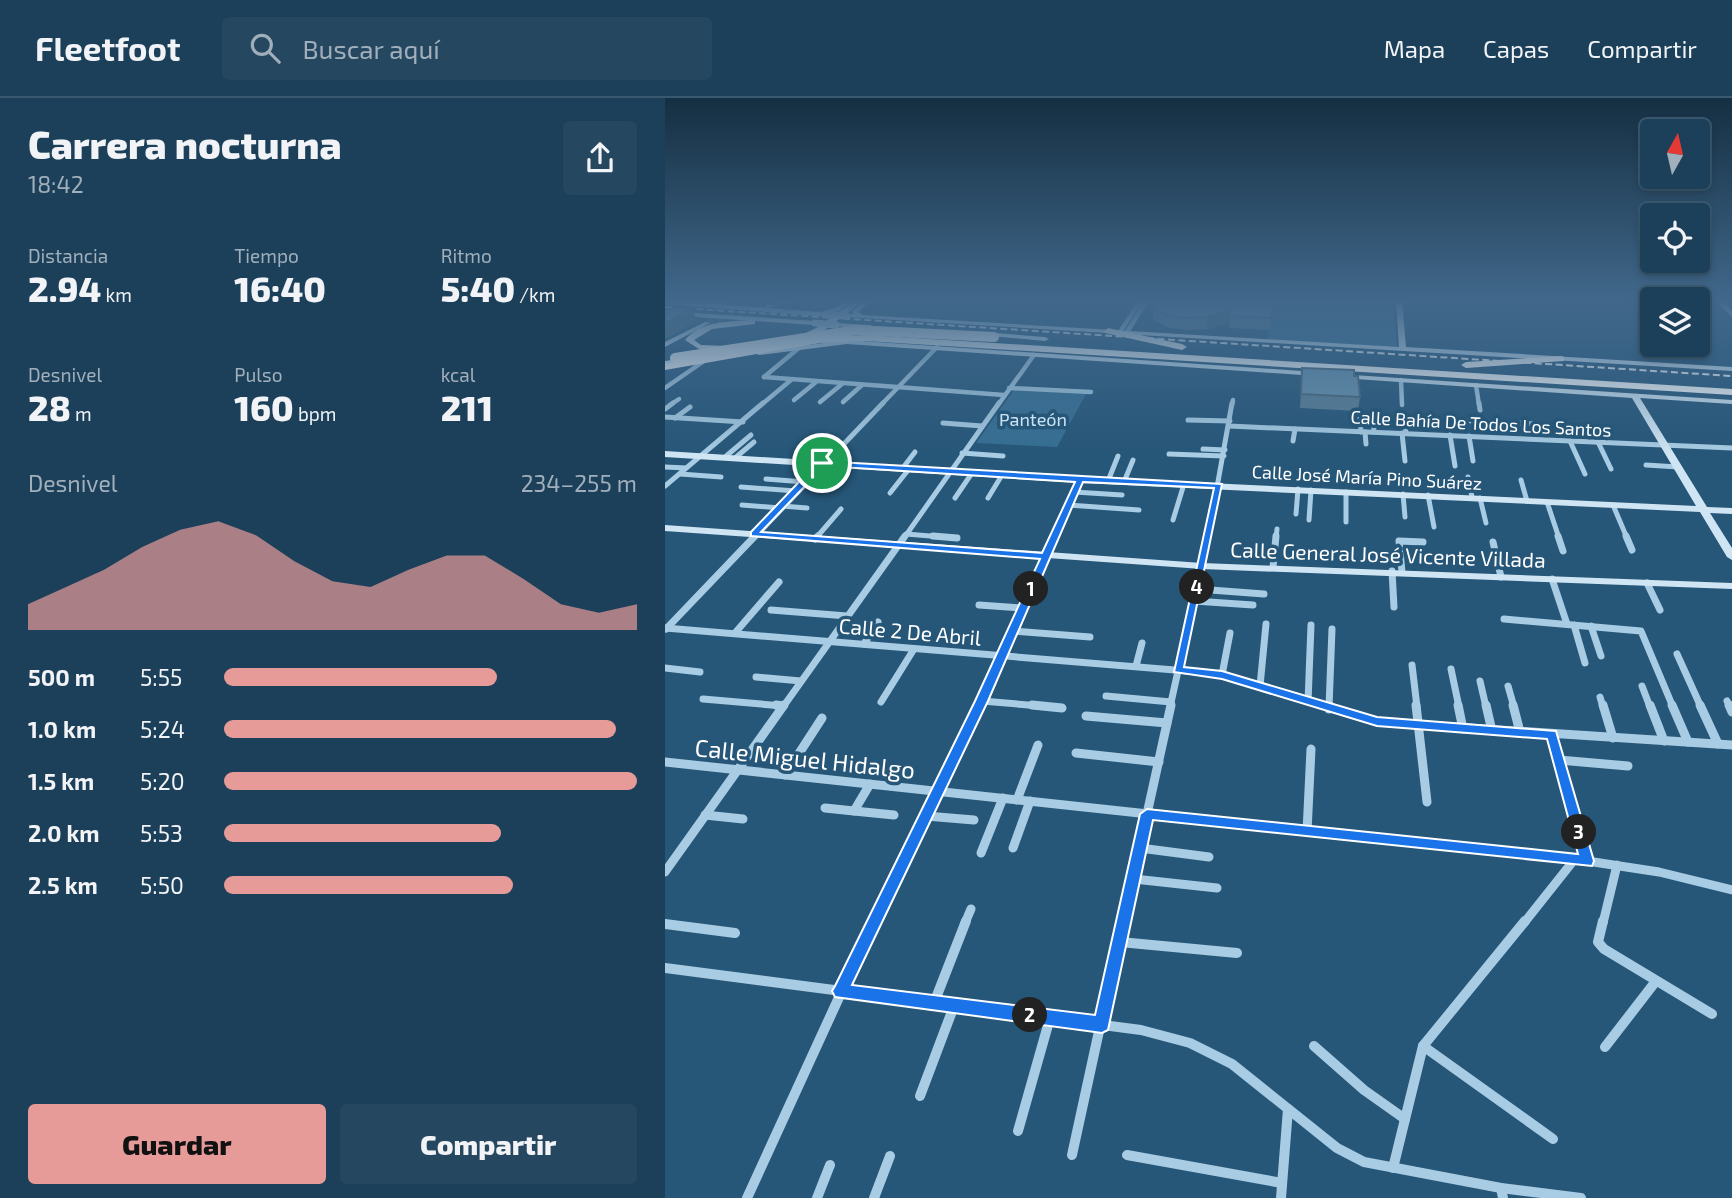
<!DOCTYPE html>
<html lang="es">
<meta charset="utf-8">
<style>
body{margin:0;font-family:"Exo 2",sans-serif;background:#254760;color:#f1f3f6;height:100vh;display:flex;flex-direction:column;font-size:26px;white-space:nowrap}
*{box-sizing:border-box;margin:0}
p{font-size:23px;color:#a0afbb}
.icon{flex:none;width:38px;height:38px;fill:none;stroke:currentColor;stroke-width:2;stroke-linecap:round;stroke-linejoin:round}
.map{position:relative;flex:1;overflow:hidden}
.side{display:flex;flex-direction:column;background:#1c405a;width:665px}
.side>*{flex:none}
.needle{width:46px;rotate:8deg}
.tools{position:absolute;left:975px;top:21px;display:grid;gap:14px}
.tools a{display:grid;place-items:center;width:70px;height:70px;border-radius:7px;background:#1c405a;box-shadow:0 4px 10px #0003,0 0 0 2px #3a5970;font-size:35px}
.pin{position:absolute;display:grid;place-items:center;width:60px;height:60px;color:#fff;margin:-30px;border:4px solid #fff;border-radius:50%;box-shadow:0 2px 7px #0007}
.km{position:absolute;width:35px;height:35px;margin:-18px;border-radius:50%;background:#222;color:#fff;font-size:19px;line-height:35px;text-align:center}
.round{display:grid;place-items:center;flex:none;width:74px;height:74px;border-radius:7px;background:#254760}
.headline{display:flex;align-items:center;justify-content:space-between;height:119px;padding:0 28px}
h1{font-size:38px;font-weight:800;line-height:52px}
.stats{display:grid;grid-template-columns:repeat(3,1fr);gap:10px;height:119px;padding:7px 28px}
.stats div{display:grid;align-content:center}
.stats b{font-size:35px;font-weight:800}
.stats small{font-size:19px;font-weight:400}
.stats p{font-size:19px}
.chart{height:196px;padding:14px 28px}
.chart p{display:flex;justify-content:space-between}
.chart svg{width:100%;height:126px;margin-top:7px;fill:#e69b98;opacity:.7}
.cta{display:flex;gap:14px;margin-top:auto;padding:14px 28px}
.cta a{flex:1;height:80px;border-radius:7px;background:#e69b98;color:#111;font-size:28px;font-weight:800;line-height:80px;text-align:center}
.cta a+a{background:#254760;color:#f1f3f6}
ul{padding:0 28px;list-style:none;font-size:23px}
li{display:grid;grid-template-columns:112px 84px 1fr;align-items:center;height:52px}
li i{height:18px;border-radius:9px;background:#e69b98}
header{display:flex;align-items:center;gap:42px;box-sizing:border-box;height:98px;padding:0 35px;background:#1c405a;border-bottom:2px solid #3a5970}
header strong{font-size:33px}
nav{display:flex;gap:38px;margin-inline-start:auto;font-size:24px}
.search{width:490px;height:63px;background:#254760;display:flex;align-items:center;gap:18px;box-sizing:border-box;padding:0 24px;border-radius:7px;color:#a0afbb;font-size:26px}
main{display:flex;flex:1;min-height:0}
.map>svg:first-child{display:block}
.green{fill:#366f93}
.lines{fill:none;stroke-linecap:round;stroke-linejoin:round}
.secondary-tunnel{stroke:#476f8c;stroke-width:7;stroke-dasharray:7 3.5;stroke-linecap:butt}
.street-far4{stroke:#a8cce3;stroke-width:4.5}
.street-far3{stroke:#a8cce3;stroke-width:5}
.street-far2{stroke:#a8cce3;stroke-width:7}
.street-far1{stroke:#a8cce3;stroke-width:9}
.street{stroke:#a8cce3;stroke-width:10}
.secondary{fill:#d0e5f3;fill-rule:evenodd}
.primary{fill:#e7f2fc;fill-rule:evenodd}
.highway{fill:#fff;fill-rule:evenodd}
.rail{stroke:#fff;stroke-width:2;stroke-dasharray:7 3.5;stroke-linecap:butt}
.secondary-bridge{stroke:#d0e5f3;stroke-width:7}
.highway-bridge{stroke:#fff;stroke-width:10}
.wall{fill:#5b7f97}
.shaded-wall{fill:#4a687b}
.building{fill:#6a94b0;stroke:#4a687b;stroke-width:2}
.route{fill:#1a73e8;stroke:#fff;stroke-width:2;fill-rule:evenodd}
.labels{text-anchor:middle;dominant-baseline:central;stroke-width:7;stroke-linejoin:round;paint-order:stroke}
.far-park-label{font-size:18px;fill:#cae3f3;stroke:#265678}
.far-street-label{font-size:18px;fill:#fff;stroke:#265678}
.street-label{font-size:21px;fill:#fff;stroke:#265678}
.near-street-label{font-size:24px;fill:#fff;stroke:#265678}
</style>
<header>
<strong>Fleetfoot</strong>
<div class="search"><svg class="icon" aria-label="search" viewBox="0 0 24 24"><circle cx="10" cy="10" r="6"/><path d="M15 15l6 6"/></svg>Buscar aquí</div>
<nav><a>Mapa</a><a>Capas</a><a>Compartir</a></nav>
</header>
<main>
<section class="side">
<div class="headline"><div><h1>Carrera nocturna</h1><p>18:42</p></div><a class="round"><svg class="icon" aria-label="share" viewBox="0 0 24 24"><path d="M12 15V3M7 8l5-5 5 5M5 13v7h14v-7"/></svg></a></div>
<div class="stats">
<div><p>Distancia</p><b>2.94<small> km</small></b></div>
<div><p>Tiempo</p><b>16:40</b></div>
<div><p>Ritmo</p><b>5:40<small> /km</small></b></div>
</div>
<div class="stats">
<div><p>Desnivel</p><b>28<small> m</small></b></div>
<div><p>Pulso</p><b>160<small> bpm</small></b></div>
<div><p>kcal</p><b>211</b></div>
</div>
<div class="chart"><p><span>Desnivel</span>234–255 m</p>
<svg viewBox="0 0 160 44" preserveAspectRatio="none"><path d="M0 44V35L10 29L20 23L30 15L40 9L50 6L60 11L70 20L80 27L90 29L100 23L110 18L120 18L130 26L140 35L150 38L160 35V44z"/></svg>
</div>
<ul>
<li><b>500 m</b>5:55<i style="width:66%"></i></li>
<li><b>1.0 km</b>5:24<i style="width:95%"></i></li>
<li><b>1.5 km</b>5:20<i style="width:100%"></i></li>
<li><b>2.0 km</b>5:53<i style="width:67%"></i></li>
<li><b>2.5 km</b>5:50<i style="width:70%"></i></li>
</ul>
<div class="cta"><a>Guardar</a><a>Compartir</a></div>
</section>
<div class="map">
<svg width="1067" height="1100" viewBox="0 0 1067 1100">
<rect width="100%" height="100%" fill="#265678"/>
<g class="green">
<path d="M613,202H728L732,249L602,241Z"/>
<path d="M349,292L421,296L392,349L311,345Z"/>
</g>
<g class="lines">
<path class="secondary-tunnel" d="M42,225L69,217"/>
<g class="street-far4">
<path d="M52,209L64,202"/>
<path d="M455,234L476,202"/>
<path d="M462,234L482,202"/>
<path d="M99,279L339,297"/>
<path d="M99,279L135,249"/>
<path d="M736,282L737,307"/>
<path d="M811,287L814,307"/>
<path d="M0,290L39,263"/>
<path d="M344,290L426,294"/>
<path d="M129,302L151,284"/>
<path d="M155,304L177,286"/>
<path d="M178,304L197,287"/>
<path d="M5,307L14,301"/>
<path d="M96,307L126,282"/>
<path d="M216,307L272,249"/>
<path d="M333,307L369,257"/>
<path d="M567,307L568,302"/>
</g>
<g class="street-far3">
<path d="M814,305L815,312"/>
<path d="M0,311L8,305"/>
<path d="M708,317L709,334"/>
<path d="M0,319L78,324"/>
<path d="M10,320L25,309"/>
<path d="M739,320L741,335"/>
<path d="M695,321L696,334"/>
<path d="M523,322L565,323"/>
<path d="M788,322L871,326"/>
<path d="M278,325L317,328"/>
<path d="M564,328L1067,350"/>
<path d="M700,334L701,346"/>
<path d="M737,335L740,363"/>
<path d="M785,337L790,368"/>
<path d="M804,338L808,363"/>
<path d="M628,343L630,331"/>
<path d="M905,343L920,376"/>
<path d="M933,344L946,371"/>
<path d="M538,351L560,352"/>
<path d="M297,355L338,358"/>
<path d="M504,356L559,358"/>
<path d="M60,359L86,337"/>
<path d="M70,360L89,344"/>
<path d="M981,367L1013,369"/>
<path d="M0,369L21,370"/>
<path d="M237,371L250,354"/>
<path d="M15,376L56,379"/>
<path d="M803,379L807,399"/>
<path d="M101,381L140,384"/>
<path d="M856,382L862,403"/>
<path d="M443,383L453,358"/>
<path d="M459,384L468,362"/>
<path d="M0,388L98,305"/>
<path d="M76,389L131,393"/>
<path d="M409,394L457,397"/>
<path d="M681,394V424"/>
<path d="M225,395L244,371"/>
<path d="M738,396L740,419"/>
<path d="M763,397L769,429"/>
<path d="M290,400L307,375"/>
<path d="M323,400L337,377"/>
<path d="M815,400L821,425"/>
<path d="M882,404L894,440"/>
<path d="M77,407L115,410"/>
<path d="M403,407L474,412"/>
<path d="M948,407L962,440"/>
<path d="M117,408L142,410"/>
<path d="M631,416L633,391"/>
<path d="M508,422L519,386"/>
<path d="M644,422L646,392"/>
<path d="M241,436L290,440"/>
<path d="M89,440L218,305"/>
<path d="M151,440L176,411"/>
<path d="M239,440L334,305"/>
<path d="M389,440L415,382"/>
<path d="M543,440L567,305"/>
<path d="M611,440L612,431"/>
</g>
<g class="street-far2">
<path d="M268,438L292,440"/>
<path d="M893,438L898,453"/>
<path d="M961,438L967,452"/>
<path d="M150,441L153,438"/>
<path d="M828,444L836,479"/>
<path d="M608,469L611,438"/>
<path d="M727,473L729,509"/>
<path d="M737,474L734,443L758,444"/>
<path d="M887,481L902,526"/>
<path d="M982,485L995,512"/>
<path d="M532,491L599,496"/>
<path d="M529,503L588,507"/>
<path d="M314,507L358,510"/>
<path d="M106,512L182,518"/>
<path d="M839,521L976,533L1008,609"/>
<path d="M909,527L920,565"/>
<path d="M926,528L936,558"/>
<path d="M0,530L534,574L557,577L663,609"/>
<path d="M1,531L90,438"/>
<path d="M348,533L425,539"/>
<path d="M70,535L114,484"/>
<path d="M199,546L213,524"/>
<path d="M1012,556L1036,609"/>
<path d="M747,567L752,609"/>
<path d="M471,568L477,545"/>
<path d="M0,570L35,574"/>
<path d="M786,571L794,609"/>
<path d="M557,577L565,535"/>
<path d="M91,579L136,583"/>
<path d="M815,583L821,609"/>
<path d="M595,588L601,526"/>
<path d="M843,588L849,609"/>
<path d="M977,588L985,609"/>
<path d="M441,598L506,604"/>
<path d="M935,599L938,609"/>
<path d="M38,601L118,608"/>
<path d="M317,603L387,609"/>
<path d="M1062,603L1065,609"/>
<path d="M216,604L249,551"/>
<path d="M643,604L646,527"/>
<path d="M118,609L240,438"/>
<path d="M314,609L390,438"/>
<path d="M505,609L543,438"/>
<path d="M664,609L667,531"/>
</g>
<g class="street-far1">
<path d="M111,607L118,608"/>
<path d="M367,607L397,610"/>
<path d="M657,607L712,624L1067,647"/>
<path d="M751,607L762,704"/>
<path d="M793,607L798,631"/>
<path d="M821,607L827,633"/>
<path d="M848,607L855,634"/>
<path d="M938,607L948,640"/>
<path d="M985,607L999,643"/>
<path d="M1007,607L1023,644"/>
<path d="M1035,607L1053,646"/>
<path d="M1064,607L1067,614"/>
<path d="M664,611V607"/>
<path d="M421,618L502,625"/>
<path d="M887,636L922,763"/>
<path d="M411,655L494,664"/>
<path d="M894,662L963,668"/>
<path d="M0,664L922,763L994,774L1067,792"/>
<path d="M120,677L157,620"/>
<path d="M205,686L189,713L229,717"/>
<path d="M352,702L373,647"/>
<path d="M160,710L189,713"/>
<path d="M40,717L78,721"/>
<path d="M261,718L309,722"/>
<path d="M642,734L646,651"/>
<path d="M348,750L365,703"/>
<path d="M475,750L544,759"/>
<path d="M316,755L338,700"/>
<path d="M0,774L119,607"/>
<path d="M469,781L552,790"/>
<path d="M208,825L315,607"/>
<path d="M300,825L306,811"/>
<path d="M458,825L506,607"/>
<path d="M859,825L909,762"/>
<path d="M938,825L952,767"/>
</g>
<g class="street">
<path d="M938,823L933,844L939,851L1047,916"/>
<path d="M0,826L70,835"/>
<path d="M455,844L572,855"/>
<path d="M0,870L476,932L525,945L567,966L672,1050L699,1064L836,1090L916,1100"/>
<path d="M269,905L301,823"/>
<path d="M649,948L699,992L740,1021"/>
<path d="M758,948L888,1041"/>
<path d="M940,949L991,883"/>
<path d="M255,998L289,908"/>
<path d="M353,1033L385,920"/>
<path d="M407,1057L458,823"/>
<path d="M462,1057L617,1085"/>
<path d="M728,1070L758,948L860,823"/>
<path d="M836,1090L838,1100"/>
<path d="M82,1100L209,823"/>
<path d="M152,1100L165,1067"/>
<path d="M209,1100L225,1058"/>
<path d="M616,1100L623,1011"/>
</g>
<g class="secondary">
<path d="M0,202L155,214L170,210L181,202H189L174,213L165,215L167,217L164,219L0,206Z"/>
<path d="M200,202H207L193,214L198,217L734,249L731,202H737L741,249L1067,269V273L180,219V217L188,216L187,213Z"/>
<path d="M1050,202H1057L1067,213V219Z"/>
<path d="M0,213L150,223L153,225L150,227L0,217Z"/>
<path d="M40,224L45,225L0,249V244Z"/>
<path d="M171,225L205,227L208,229L205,231L169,228L168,227Z"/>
<path d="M317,234L380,239L384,241L380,243L315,237L314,236Z"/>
<path d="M182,242L651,274L655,276L651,278L182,246L94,257L90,255L94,253Z"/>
<path d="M673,276L1067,302V306L975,300L1042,409L1067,410V416L1045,415L1067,450V462L1062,459L1035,414L415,385L0,359V353L415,379L1031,408L967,300L676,280L672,278Z"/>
<path d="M0,427L537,465L1067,485V491L537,471L0,433Z"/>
</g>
<g class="primary">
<path d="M191,202H199L157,234L135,242L131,240L151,230Z"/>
<path d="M87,222H90V226L47,231L29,242L36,247L62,248V252L34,251L20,242C37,222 63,224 87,222Z"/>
<path d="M26,259L29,260V264L0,269V263Z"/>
</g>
<g class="highway">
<path d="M443,230L517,246L522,249L517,252L440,235L439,233Z"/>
<path d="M201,237L1067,291V297L201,243L155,245L0,272V266L155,239Z"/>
<path d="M896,258L899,259V263L801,270L796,267L801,264Z"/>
</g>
<g class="rail">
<path d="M0,209L1067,278"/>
<path d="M91,211L131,202"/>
</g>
<g class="secondary-bridge">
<path d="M164,217L182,218"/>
<path d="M150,225L171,227"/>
</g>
<path class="highway-bridge" d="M10,260L192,232L329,239"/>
</g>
<g class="wall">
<path d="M613,202L605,232L564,230L565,224L542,231L521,232L501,229L488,221L487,209Z"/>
<path d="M637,270L689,278L695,299L693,313L635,310Z"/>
</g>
<g class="shaded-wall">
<path d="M610,202H613L605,232L606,220Z"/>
<path d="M27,210L32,222L0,241V226Z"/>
<path d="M566,211L565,224L542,231V219Z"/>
</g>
<g class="building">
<path d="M492,202H610L606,220L565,218L566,211L542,219L520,220L500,217L487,209Z"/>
<path d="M8,210H27L0,226V215Z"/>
<path d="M637,270L689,272V278H693L695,299L636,296Z"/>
</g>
<linearGradient id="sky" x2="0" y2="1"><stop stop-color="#152f42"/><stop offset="0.57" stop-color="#41688b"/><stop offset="1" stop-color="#41688b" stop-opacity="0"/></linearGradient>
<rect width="1067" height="356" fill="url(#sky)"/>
<path class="route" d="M154,363L557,386L519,569L557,573L712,619L891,633L929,763L927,768L488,722L443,932L437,935L170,899L167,893L170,888L310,603L375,461L86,438V434ZM159,368L410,384L377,455L96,434ZM418,384L549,390L509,574L557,581L712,628L882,641L913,756L482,711L475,716L430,917L187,887L323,603Z"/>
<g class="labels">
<g class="far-park-label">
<text x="368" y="321">Panteón</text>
</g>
<g class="far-street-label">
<text transform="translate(816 325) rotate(3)">Calle Bahía De Todos Los Santos</text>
<text transform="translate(702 379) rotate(3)">Calle José María Pino Suárez</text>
</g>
<g class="street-label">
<text transform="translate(723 456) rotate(2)">Calle General José Vicente Villada</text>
<text transform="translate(245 533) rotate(5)">Calle 2 De Abril</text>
</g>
<g class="near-street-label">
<text transform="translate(140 660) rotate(6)">Calle Miguel Hidalgo</text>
</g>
</g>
</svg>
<div class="tools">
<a><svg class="needle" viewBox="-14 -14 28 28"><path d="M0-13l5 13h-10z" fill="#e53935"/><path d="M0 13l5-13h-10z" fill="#a0afbb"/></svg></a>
<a><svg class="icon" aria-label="locate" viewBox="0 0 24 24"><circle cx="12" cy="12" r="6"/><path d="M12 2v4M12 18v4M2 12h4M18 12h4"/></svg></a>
<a><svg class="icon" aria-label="layers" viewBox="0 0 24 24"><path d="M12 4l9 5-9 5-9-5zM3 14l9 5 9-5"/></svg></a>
</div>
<div class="pin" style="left:157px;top:365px;background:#1e9e55"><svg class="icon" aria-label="arrive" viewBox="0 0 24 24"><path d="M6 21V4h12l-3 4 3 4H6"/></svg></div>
<b class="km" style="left:366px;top:491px">1</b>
<b class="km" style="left:365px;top:917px">2</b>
<b class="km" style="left:914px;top:734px">3</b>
<b class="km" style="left:532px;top:489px">4</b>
</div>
</main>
